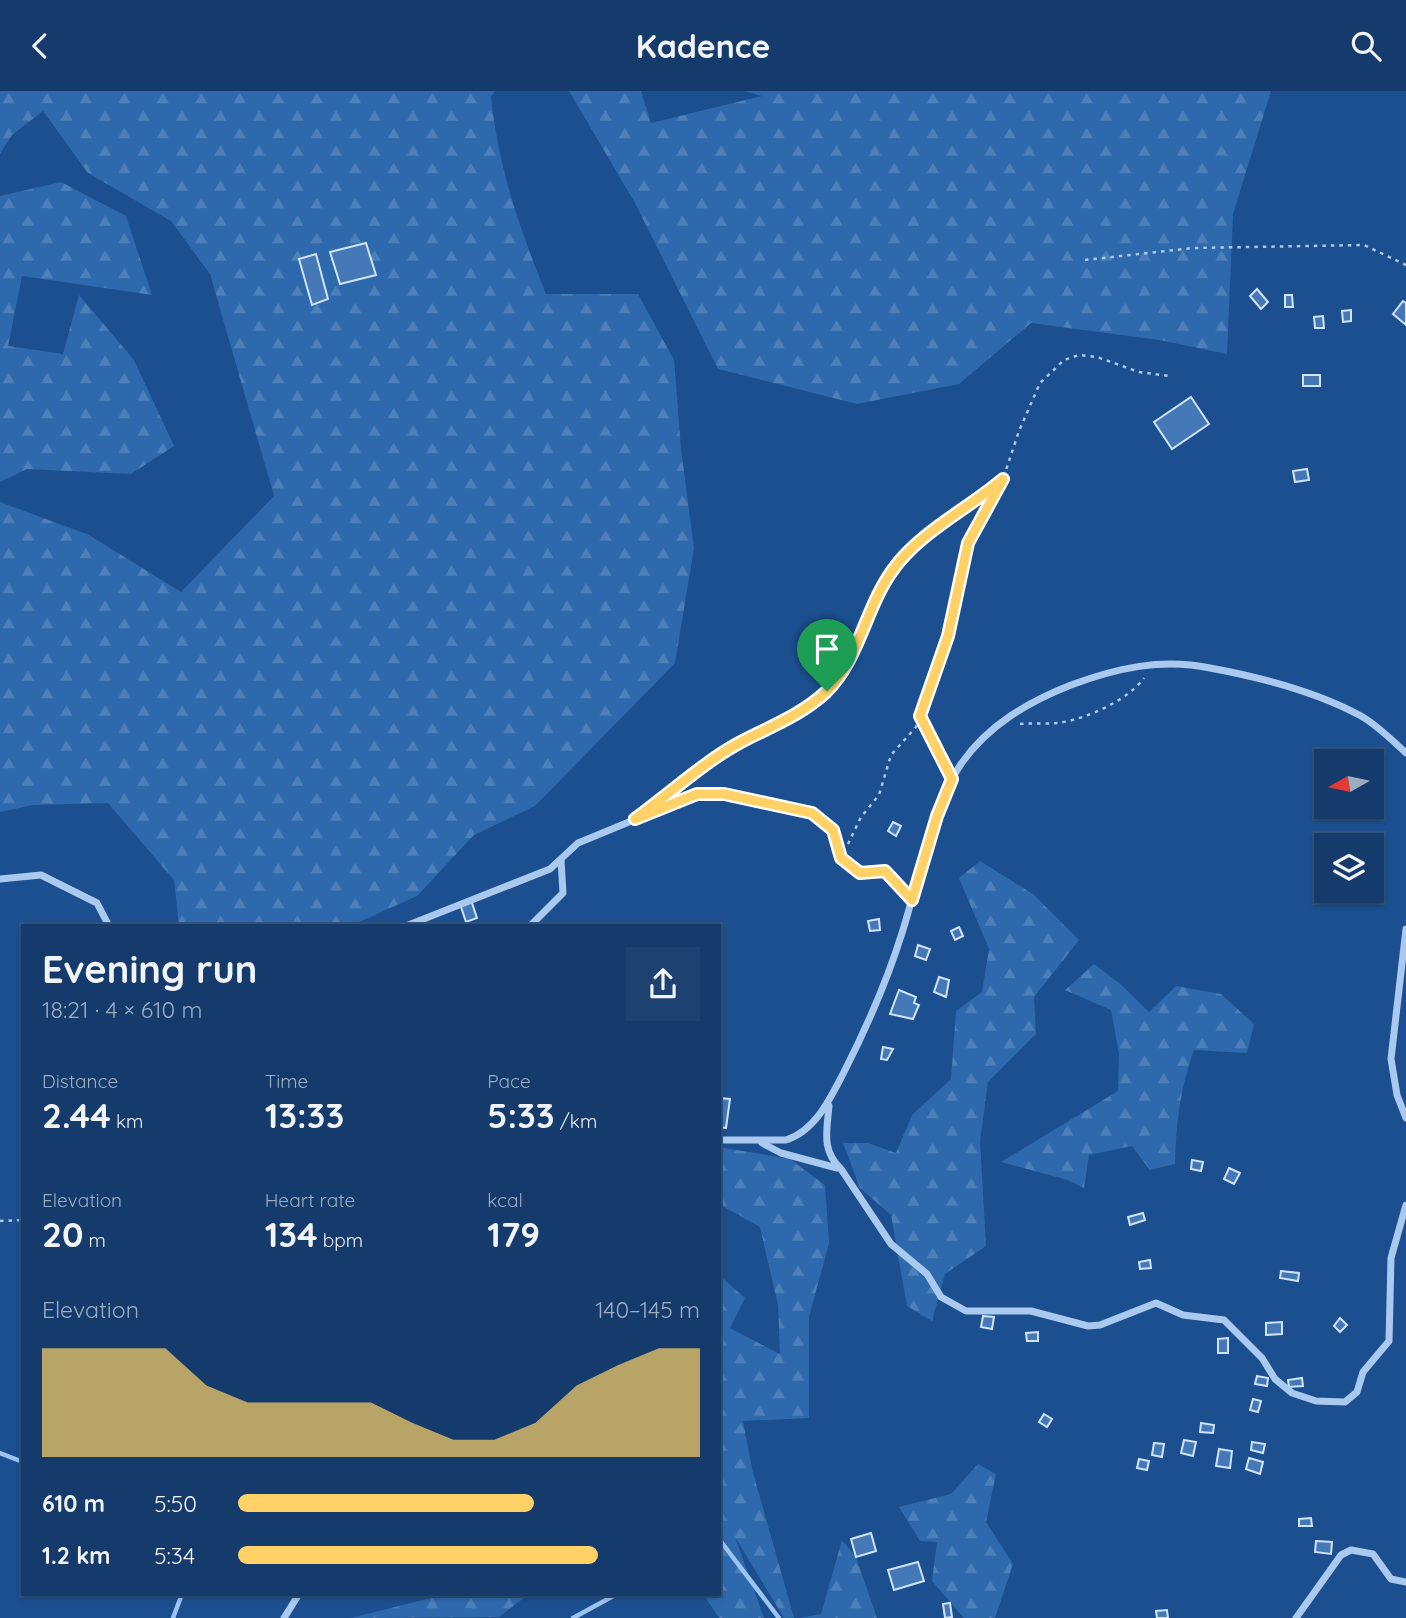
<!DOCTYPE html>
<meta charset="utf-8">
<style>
body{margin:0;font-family:Quicksand,sans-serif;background:#1d4271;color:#f1f3f6;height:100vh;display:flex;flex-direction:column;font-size:26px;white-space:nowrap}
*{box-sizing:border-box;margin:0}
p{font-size:23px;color:#9dadc1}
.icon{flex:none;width:38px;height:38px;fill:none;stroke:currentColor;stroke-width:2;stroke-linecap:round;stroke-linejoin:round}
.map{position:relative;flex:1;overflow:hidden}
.panel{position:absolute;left:21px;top:833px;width:700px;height:672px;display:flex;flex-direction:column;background:#143b6b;border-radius:0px;box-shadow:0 2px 5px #0004,0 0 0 2px #33557e}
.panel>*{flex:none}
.needle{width:46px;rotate:261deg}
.controls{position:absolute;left:1314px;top:658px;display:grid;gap:14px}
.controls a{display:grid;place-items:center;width:70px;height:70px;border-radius:0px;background:#143b6b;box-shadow:0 2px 5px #0004,0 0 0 2px #33557e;font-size:35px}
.pin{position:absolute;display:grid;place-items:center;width:60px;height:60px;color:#fff;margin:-72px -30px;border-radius:50% 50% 50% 0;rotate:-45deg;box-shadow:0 0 7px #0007}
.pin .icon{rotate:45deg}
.round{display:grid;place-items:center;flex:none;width:74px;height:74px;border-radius:0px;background:#1d4271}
.headline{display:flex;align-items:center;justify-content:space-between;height:119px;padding:0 21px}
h1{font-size:38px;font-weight:700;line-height:52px}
.figures{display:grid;grid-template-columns:repeat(3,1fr);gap:10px;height:119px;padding:7px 21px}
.figures div{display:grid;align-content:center}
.figures b{font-size:35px;font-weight:700}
.figures small{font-size:19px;font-weight:400}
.figures p{font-size:19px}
.chart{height:196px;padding:14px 21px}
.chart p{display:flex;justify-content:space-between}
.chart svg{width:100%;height:126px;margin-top:7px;fill:#ffd166;opacity:.7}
ul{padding:0 21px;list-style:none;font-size:23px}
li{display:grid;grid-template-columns:112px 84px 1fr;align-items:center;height:52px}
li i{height:18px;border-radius:9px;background:#ffd166}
header{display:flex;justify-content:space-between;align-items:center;height:91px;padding:0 21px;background:#143b6b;font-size:32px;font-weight:700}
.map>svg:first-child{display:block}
.forest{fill:url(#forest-firs)}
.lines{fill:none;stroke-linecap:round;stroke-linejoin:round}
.stream{stroke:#9cc4f0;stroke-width:4.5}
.building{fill:#4478b7;stroke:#cfe3fa;stroke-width:2}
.path{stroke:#a9c9ee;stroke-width:2.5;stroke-dasharray:3.5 5;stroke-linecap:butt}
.street{stroke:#a9c9ee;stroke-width:7}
.route-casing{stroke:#fff;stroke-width:14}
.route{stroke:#ffd166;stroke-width:9}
</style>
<header><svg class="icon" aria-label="back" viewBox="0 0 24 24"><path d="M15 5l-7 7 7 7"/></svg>Kadence<svg class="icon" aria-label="search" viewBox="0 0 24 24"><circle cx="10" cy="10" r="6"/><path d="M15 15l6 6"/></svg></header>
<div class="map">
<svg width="1406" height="1527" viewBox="0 0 1406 1527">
<defs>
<pattern id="forest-firs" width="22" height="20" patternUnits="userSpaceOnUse" patternTransform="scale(1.75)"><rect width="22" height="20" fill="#2e69ad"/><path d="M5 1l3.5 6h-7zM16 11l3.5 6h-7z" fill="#4d80b9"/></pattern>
</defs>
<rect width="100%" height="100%" fill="#1b4f8f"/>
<g class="forest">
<path d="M0,0H495L491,6C499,80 519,135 546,203H638L674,269L681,358L694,457L675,572L535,715L474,744L417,805L350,835H179L174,789L108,712L33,714L0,721V411L89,444L181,501L274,405L210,183L171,130L88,82L43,20L12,44L0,63Z"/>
<path d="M569,0H641L651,32L762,5L744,0H1271L1233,123L1227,263L1159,249L1031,232L959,293L857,313L718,278L635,112Z"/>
<path d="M61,91L126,125L152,204L22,185L8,255L63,263L79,204L134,269L174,355L131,383L27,378L0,391V105Z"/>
<path d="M980,770L1033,803L1079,849L1034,906L1036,943L988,991L980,1050L986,1155L945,1183L932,1230L907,1215L891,1124L860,1097L843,1052H868L896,1062L912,1024L951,988L956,920L982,901L989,858L959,787Z"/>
<path d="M1094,873L1118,891L1149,921L1176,895L1221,903L1254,933L1247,962L1194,959C1180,997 1176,1033 1175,1073L1150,1079L1132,1055L1089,1064L1084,1097L1068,1089L1001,1071L1118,1000L1119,963L1111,919L1065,899Z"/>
<path d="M719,1056L790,1068L825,1094L829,1152L809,1226V1327L743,1330L752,1378L794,1527H784L735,1446L764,1527H719L703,1503H719V1184L745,1207L730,1237L780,1263L778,1214L760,1136L719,1113Z"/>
<path d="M978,1373L996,1383L986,1431L1013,1473L995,1527H964L932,1490L937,1451L920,1450L899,1416L951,1403Z"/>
<path d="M842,1449L856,1466L877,1527H800L821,1523Z"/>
<path d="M447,1503H529L499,1526L351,1527Z"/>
</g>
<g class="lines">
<g class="stream">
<path d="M0,1362L23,1371"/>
<path d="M719,1448L779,1527"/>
<path d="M173,1527L182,1503"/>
<path d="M573,1527L617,1503"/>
</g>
</g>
<g class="building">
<path d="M366,152L376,184L340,193L330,161Z"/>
<path d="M316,163L328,208L312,214L299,168Z"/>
<path d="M1257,198L1268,211L1261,218L1250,205Z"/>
<path d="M1285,204H1292L1293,216H1285Z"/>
<path d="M1403,210L1406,212V234L1393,223Z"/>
<path d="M1351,219V230L1343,231L1342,220Z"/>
<path d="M1323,225L1324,237H1315L1314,226Z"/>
<rect x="1303" y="284" width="17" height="11"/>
<path d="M1191,306L1209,333L1172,358L1154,331Z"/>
<path d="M1307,378L1309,389L1295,391L1293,380Z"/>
<path d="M893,731L901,735L896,745L888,740Z"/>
<path d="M471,809L477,827L466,831L460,813Z"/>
<path d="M879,828L880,839L870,840L868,830Z"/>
<path d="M959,836L963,845L955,849L951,840Z"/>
<path d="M918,854L930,858L926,869L915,865Z"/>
<path d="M939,886L949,889L946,906L934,901Z"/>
<path d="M899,899L916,906L914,912L919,914L913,928L890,923Z"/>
<path d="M883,956L893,958L887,969L881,968Z"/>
<path d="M719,1007L730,1008L726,1037L719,1036Z"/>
<path d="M1192,1069L1203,1071L1201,1080L1191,1078Z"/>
<path d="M1229,1077L1240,1082L1234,1093L1224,1088Z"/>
<path d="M1143,1122L1145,1129L1130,1134L1128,1126Z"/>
<path d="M1150,1169L1151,1177L1140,1178L1139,1171Z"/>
<path d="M1281,1180L1299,1182L1298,1190L1280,1187Z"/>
<path d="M983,1225L994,1226L992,1238L981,1236Z"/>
<path d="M1340,1227L1347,1234L1340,1241L1334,1235Z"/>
<path d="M1282,1231V1243L1266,1244V1232Z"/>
<path d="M1038,1241V1250H1027L1026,1242Z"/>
<path d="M1228,1247V1262H1218V1248Z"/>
<path d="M1257,1285L1268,1287L1267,1295L1255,1293Z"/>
<path d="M1302,1287L1303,1295L1289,1296L1288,1289Z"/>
<path d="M1253,1308L1261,1310L1258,1321L1250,1319Z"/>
<path d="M1044,1323L1052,1328L1047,1336L1039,1331Z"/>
<path d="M1201,1332L1214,1334L1213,1342L1200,1341Z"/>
<path d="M1184,1349L1196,1351L1193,1365L1181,1362Z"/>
<path d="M1252,1351L1265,1353L1263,1362L1251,1359Z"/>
<path d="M1154,1352L1164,1353L1162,1366L1152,1364Z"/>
<path d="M1219,1358L1232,1360L1230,1377L1216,1375Z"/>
<path d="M1249,1367L1263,1371L1260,1383L1246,1378Z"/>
<path d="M1139,1368L1149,1370L1147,1379L1137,1377Z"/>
<path d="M1311,1427L1312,1435H1299V1428Z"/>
<path d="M871,1442L876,1460L856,1466L851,1448Z"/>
<path d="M1316,1450L1332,1451L1331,1463L1315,1461Z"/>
<path d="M918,1471L924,1490L894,1499L888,1479Z"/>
<path d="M950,1512L952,1526L945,1527L943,1513Z"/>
<path d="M1167,1519L1168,1527H1157L1156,1520Z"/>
</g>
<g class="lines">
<g class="path">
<path d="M1085,169L1193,157L1364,154L1406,174"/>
<path d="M920,625L947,678"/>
<path d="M1020,633C1033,632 1046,633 1058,632C1086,628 1127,610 1144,587"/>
<path d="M674,699L737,653L793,626L816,609L847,579L870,521L892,479L920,452L1003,388L1019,340L1040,292L1064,269L1079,264L1097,266L1139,281L1169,285"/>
<path d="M848,753L861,726L879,704L891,664L916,636L948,545L968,452L1001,391"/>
<path d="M0,1130L23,1129"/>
</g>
<g class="street">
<path d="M0,788L41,784L97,812L109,835"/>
<path d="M406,835L550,778L578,752L697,703H724L781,717L812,722L833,739L841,767L860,782L885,780L912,809"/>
<path d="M530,835L563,802L561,769"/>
<path d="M1406,838L1391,968L1397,1004L1406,1027"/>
<path d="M829,1015C827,1040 821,1059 841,1078L891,1153L927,1183L941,1206L966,1220H1031L1088,1235L1100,1234L1156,1212L1183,1224L1224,1229L1262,1267L1275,1288L1292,1302L1316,1310L1345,1311L1357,1301L1363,1281L1389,1250L1391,1167L1406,1114"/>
<path d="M719,1049H786C815,1040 830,1008 843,983C866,938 887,890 902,842C920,787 928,721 961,673C988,634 1028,611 1071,594C1117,577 1161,567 1210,577C1259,586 1317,601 1361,625C1377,634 1393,650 1406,662"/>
<path d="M762,1052L781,1062L837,1077"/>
<path d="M284,1527L299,1503"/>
<path d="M1296,1527L1341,1464L1351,1459L1373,1463L1391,1488L1406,1491"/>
</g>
</g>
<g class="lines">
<g class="route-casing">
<path id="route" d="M1003,388L968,452L948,545L920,625L952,688L937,725L912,809L885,780L860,782L841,767L833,739L812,722L724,703H697L635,728C668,704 704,671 739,652C769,636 800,625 826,601C859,569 865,518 892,480C918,442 968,418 1003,388Z"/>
</g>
<use href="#route" class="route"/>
</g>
</svg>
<div class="controls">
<a><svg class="needle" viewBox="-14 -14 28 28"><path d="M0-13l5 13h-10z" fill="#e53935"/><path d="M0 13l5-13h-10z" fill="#9dadc1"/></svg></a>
<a><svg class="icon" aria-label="layers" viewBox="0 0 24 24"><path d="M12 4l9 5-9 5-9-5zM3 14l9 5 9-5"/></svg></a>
</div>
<div class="pin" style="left:827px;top:600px;background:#1e9e55"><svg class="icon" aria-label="arrive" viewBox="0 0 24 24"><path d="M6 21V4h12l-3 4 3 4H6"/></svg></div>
<section class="panel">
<div class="headline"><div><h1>Evening run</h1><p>18:21 · 4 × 610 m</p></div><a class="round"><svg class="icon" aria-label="share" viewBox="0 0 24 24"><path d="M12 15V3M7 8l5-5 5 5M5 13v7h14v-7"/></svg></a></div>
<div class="figures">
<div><p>Distance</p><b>2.44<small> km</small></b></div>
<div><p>Time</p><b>13:33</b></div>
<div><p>Pace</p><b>5:33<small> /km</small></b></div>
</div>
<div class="figures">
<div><p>Elevation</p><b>20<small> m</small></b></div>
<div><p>Heart rate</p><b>134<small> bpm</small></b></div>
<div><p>kcal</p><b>179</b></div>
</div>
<div class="chart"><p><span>Elevation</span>140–145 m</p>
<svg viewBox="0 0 160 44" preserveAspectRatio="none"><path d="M0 44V6L10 6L20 6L30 6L40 19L50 25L60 25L70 25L80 25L90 32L100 38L110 38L120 32L130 19L140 12L150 6L160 6V44z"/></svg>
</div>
<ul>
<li><b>610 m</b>5:50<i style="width:64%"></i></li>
<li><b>1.2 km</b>5:34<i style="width:78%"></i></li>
</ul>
</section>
</div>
